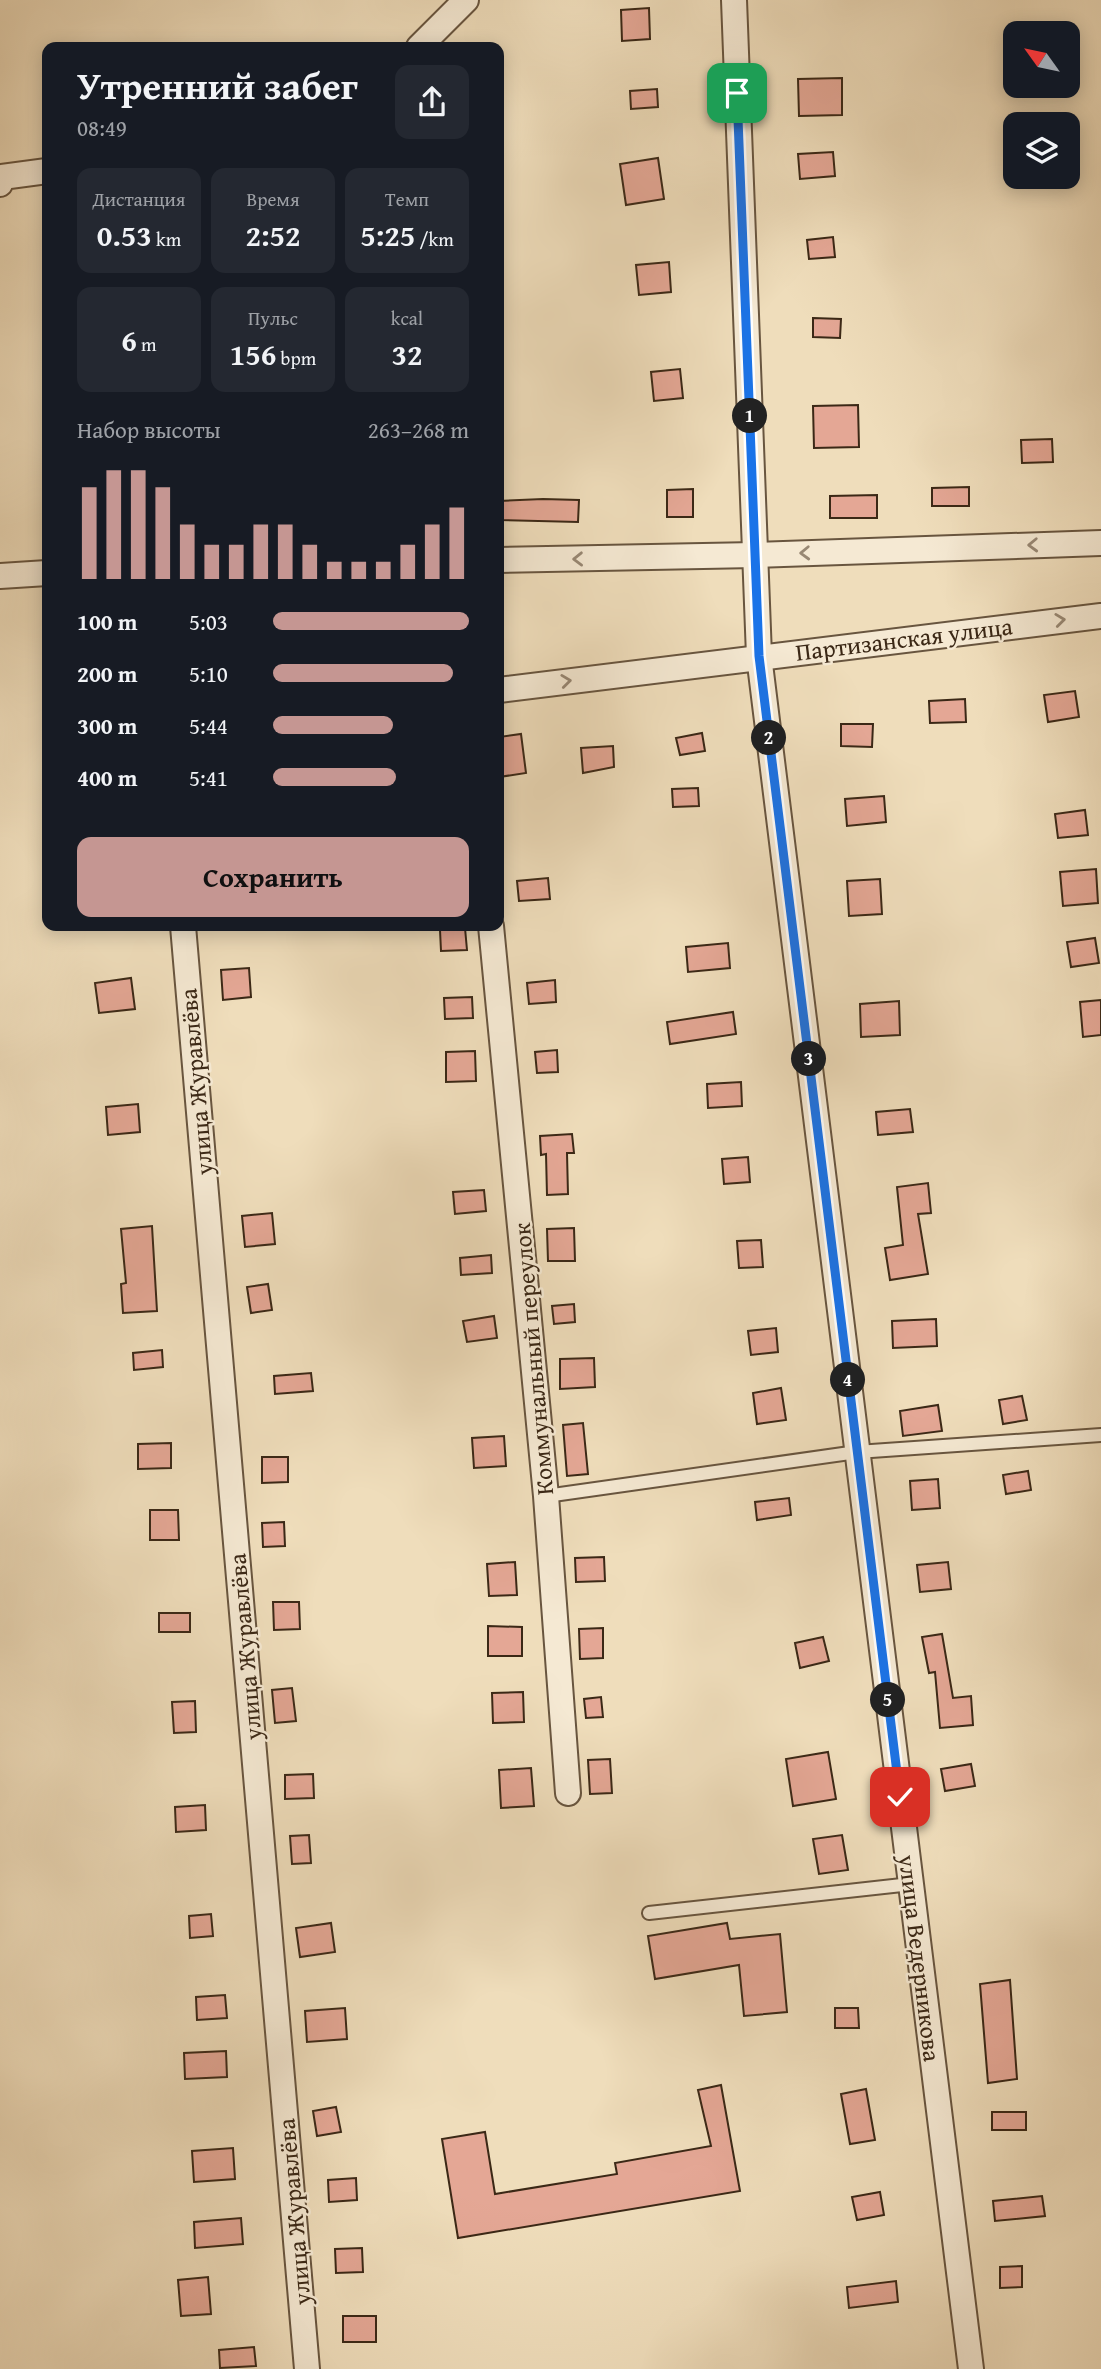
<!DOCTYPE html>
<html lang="ru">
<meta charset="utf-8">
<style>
body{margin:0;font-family:"Gentium Book Plus",serif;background:#242831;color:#f1f3f6;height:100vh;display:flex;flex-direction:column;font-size:26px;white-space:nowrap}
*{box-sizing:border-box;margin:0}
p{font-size:23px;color:#9ea1a6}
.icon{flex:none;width:38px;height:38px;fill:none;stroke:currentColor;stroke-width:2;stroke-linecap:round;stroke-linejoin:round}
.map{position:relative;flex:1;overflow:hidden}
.sheet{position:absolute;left:42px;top:42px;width:462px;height:889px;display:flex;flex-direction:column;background:#171b24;border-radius:14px;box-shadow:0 4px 18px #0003}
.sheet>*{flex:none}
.needle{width:46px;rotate:303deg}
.fabs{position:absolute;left:1003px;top:21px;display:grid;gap:14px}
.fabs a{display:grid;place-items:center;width:77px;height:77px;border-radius:14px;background:#171b24;box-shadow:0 4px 18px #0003;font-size:35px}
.pin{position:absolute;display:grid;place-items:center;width:60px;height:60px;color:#fff;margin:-30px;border-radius:14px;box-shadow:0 4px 10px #0006}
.km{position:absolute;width:35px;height:35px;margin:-18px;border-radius:50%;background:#222;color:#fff;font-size:19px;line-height:35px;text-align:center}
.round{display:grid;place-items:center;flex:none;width:74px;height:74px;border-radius:14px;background:#242831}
.head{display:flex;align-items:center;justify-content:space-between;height:119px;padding:0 35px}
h1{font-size:38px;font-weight:800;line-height:52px}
.figures{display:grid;grid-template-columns:repeat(3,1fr);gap:10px;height:119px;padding:7px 35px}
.figures div{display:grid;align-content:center;border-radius:14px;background:#242831;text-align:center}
.figures b{font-size:30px;font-weight:800}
.figures small{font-size:19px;font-weight:400}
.figures p{font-size:19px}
.chart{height:196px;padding:14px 35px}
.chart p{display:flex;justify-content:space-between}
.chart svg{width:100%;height:126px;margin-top:7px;stroke:#c59692;stroke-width:6}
.cta{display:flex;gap:14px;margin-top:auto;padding:14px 35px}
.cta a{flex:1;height:80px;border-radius:14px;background:#c59692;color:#111;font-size:28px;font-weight:800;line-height:80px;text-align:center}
ul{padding:0 35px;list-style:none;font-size:23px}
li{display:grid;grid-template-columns:112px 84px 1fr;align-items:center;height:52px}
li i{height:18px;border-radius:9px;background:#c59692}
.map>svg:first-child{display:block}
.building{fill:#e4a795;stroke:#3b2816;stroke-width:2}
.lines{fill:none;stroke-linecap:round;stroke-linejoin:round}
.service-casing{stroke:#68553f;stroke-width:16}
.minor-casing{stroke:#68553f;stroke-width:28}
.service{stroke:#f5e9d3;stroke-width:12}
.minor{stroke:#f5e9d3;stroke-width:24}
.oneway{stroke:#988874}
.route-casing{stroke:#fff;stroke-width:14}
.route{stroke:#1a73e8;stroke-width:9}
.labels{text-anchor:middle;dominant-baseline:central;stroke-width:5;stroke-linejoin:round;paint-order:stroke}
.street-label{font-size:24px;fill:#3b2816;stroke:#f5e9d3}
</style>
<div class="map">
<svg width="1101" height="2369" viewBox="0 0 1101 2369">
<rect width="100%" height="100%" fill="#efddbb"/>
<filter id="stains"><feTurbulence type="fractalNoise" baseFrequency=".00286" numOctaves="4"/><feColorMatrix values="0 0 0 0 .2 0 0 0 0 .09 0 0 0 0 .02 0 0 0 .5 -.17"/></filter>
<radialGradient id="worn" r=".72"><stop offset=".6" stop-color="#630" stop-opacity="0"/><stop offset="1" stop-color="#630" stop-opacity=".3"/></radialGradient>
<g class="building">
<path d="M649,8L650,39L622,41L621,10Z"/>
<path d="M842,78V115L799,116L798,79Z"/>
<path d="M657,89L658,107L631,109L630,91Z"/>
<path d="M833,152L835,176L800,179L798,154Z"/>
<path d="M658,158L664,199L626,205L620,164Z"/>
<path d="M833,237L835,257L809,259L807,240Z"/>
<path d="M669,262L671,292L639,295L636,265Z"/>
<path d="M813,318L841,319L840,338L813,337Z"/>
<path d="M680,369L683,398L654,401L651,372Z"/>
<path d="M858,405L859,447L814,448L813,406Z"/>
<path d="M1052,439L1053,462L1022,463L1021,440Z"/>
<path d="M969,487V506H932V488Z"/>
<path d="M693,489V517H667V490Z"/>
<path d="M877,495V518H830V496Z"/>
<path d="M543,499L579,500L578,522L499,520V501Z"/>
<path d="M1075,691L1079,717L1048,722L1044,695Z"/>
<path d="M965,699L966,722L930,723L929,701Z"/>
<path d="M841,724H873L872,747L841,746Z"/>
<path d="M702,733L705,751L680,755L676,738Z"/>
<path d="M521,734L526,773L499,777V737Z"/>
<path d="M613,746L614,767L583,773L581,748Z"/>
<path d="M698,788L699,806L673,807L672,789Z"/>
<path d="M884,796L886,822L847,826L845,799Z"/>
<path d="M1085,810L1088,835L1058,838L1055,814Z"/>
<path d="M1096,869L1098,903L1063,906L1060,872Z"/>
<path d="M548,878L550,899L519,901L517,881Z"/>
<path d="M880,879L882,914L849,916L847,881Z"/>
<path d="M465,928L467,950L441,951L440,930Z"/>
<path d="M1095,938L1099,963L1071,967L1067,942Z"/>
<path d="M728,943L730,968L688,972L686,947Z"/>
<path d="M249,968L251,997L223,1000L221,970Z"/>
<path d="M131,978L135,1009L99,1013L95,983Z"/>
<path d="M555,980L556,1002L529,1004L527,983Z"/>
<path d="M472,997L473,1018L445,1019L444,998Z"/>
<path d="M1101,1000V1035L1083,1037L1080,1002Z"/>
<path d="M899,1001L900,1035L861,1037L860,1004Z"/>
<path d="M733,1012L736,1034L670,1044L667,1022Z"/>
<path d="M557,1050L558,1072L537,1073L535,1052Z"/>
<path d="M475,1051L476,1081L446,1082V1052Z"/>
<path d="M741,1082L742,1106L708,1108L707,1084Z"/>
<path d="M138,1104L140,1132L108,1135L106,1107Z"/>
<path d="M910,1109L913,1132L878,1135L876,1112Z"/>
<path d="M572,1134L574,1153H567L568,1194L547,1195L546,1154L541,1155L540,1136Z"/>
<path d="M748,1157L750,1182L724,1184L722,1159Z"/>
<path d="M928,1183L931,1213L918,1214L928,1274L890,1280L885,1248L903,1245L897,1187Z"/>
<path d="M484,1190L486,1211L455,1214L453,1192Z"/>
<path d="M272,1213L275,1244L245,1247L242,1216Z"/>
<path d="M152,1226L157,1311L123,1313L121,1284L126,1283L121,1229Z"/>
<path d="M574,1228L575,1261H548L547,1229Z"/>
<path d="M761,1240L763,1267L739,1268L737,1241Z"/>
<path d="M491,1255L492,1273L461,1275L460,1258Z"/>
<path d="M268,1284L272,1310L251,1313L247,1287Z"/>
<path d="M574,1304L575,1322L554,1324L552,1306Z"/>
<path d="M494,1316L497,1338L467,1342L463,1321Z"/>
<path d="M936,1319L937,1346L893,1348L892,1321Z"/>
<path d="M776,1328L778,1352L751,1355L748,1331Z"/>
<path d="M162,1350L163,1367L134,1370L133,1353Z"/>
<path d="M594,1358L595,1387L560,1389V1359Z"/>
<path d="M311,1373L313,1391L275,1394L274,1376Z"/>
<path d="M781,1388L786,1420L757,1424L753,1393Z"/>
<path d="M1022,1396L1027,1420L1003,1424L999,1400Z"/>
<path d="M938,1405L942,1431L903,1436L900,1411Z"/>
<path d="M583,1423L588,1474L567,1476L563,1425Z"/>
<path d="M504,1436L506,1466L474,1468L472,1438Z"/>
<path d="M171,1443V1468L138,1469V1444Z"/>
<path d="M262,1457H288V1482L262,1483Z"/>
<path d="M1028,1471L1031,1490L1006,1494L1003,1475Z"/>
<path d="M938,1479L940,1508L912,1510L910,1481Z"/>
<path d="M789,1498L791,1515L757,1520L755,1502Z"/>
<path d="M150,1510H178L179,1540H150Z"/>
<path d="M284,1522L285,1546L263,1547L262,1523Z"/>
<path d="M604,1557L605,1581L576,1582L575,1558Z"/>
<path d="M515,1562L517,1595L489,1596L487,1564Z"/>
<path d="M948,1562L951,1589L920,1592L917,1565Z"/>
<path d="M273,1602H299L300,1629L274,1630Z"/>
<rect x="159" y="1613" width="31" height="19"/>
<path d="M488,1626L522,1627V1656H488Z"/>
<path d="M603,1628V1658L580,1659L579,1629Z"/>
<path d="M942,1634L953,1698L971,1696L973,1725L940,1728L935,1672L929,1673L922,1637Z"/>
<path d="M823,1637L829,1661L800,1668L795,1643Z"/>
<path d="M292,1688L296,1721L275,1723L272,1690Z"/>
<path d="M523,1692L524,1722L493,1723L492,1693Z"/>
<path d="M601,1697L603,1717L586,1718L584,1699Z"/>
<path d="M195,1701L196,1732L174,1733L172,1702Z"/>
<path d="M828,1752L836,1799L793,1806L786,1759Z"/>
<path d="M610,1759L612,1793L590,1794L588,1760Z"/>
<path d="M971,1764L975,1786L945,1791L941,1769Z"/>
<path d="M531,1768L534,1806L501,1808L499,1770Z"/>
<path d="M313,1774L314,1798L285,1799V1775Z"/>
<path d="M205,1805L206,1830L176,1832L175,1807Z"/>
<path d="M309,1835L311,1863L292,1864L290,1836Z"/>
<path d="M842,1835L848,1870L819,1874L813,1839Z"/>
<path d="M211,1914L213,1936L190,1938L189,1916Z"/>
<path d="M331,1923L335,1952L300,1957L296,1928Z"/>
<path d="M727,1923L730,1939L780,1934L787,2012L744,2016L739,1965L655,1979L648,1936Z"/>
<path d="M1010,1980L1017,2079L988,2083L980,1984Z"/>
<path d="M225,1995L227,2018L197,2020L196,1997Z"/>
<path d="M345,2008L347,2039L307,2042L305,2011Z"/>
<path d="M835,2008H858L859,2028H835Z"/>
<path d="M226,2051L227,2077L185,2079L184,2053Z"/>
<path d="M721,2085L740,2191L458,2238L442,2139L485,2132L495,2194L617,2174L615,2163L711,2146L698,2090Z"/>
<path d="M866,2089L875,2140L850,2144L841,2094Z"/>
<path d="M336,2107L341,2132L317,2136L313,2111Z"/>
<rect x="992" y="2112" width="34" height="18"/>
<path d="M233,2148L235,2179L194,2182L192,2151Z"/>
<path d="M356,2178L357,2200L329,2202L328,2180Z"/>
<path d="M880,2192L884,2215L857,2220L852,2197Z"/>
<path d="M1042,2196L1045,2216L995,2221L993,2201Z"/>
<path d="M241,2218L243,2244L195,2248L194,2222Z"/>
<path d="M362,2248L363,2272L336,2273L335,2249Z"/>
<path d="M1022,2266V2287L1000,2288V2267Z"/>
<path d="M208,2277L211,2314L181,2316L178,2280Z"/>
<path d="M896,2281L898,2302L849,2308L847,2287Z"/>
<rect x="343" y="2316" width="33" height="26"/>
<path d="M254,2347L256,2366L220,2368L219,2350Z"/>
</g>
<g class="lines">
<g class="service-casing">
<g id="service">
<path d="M546,1496L857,1452L1101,1435"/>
<path d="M649,1913L911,1884"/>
</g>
</g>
<g class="minor-casing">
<g id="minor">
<path d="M734,0L759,656L971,2369"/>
<path d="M419,47L466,0"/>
<path d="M0,184L2,177L47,171"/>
<path d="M499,560L755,555L1101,543"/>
<path d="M0,576L47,573"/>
<path d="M499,690L1101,616"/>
<path d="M183,926L307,2369"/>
<path d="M491,926L546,1496L568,1793"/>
</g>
</g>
<use href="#service" class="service"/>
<use href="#minor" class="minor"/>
</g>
<defs><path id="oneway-chevron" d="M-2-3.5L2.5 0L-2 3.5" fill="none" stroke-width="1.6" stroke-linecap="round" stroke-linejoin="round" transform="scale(1.75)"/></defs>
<g class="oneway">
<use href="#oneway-chevron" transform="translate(1033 545) rotate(178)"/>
<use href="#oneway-chevron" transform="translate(805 553) rotate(178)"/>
<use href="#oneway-chevron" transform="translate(578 559) rotate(179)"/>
<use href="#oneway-chevron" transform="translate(1060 620) rotate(-7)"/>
<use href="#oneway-chevron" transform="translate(566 681) rotate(-7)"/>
</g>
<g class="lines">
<g class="route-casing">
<path id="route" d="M737,93L759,656L900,1797"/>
</g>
<use href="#route" class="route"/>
</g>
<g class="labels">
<g class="street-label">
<text transform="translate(904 639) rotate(-7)">Партизанская улица</text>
<text transform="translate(196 1082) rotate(-95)">улица Журавлёва</text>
<text transform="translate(533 1359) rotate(-95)">Коммунальный переулок</text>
<text transform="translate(245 1647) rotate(-95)">улица Журавлёва</text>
<text transform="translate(920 1958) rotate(83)">улица Ведерникова</text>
<text transform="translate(294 2212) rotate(-95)">улица Журавлёва</text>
</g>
</g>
<rect width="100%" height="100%" filter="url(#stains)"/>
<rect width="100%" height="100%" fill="url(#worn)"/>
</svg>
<div class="fabs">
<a><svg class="needle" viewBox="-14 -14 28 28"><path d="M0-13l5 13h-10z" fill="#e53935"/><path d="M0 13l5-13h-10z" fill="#9ea1a6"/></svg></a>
<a><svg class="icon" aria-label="layers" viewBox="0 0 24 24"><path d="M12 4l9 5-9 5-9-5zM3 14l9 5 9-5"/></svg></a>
</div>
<div class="pin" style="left:737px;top:93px;background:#1e9e55"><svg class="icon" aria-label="arrive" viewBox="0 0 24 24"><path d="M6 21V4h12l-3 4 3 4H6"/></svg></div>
<div class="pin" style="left:900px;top:1797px;background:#d93025"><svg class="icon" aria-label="check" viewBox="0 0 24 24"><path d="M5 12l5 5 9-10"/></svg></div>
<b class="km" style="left:750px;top:416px">1</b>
<b class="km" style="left:769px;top:738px">2</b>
<b class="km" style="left:809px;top:1059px">3</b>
<b class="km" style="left:848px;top:1380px">4</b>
<b class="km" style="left:888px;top:1700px">5</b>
<section class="sheet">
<div class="head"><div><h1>Утренний забег</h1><p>08:49</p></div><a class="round"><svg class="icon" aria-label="share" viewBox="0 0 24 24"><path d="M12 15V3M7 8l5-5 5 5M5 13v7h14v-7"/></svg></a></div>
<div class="figures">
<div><p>Дистанция</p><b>0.53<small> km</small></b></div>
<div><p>Время</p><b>2:52</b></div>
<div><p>Темп</p><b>5:25<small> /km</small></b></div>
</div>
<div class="figures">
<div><b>6<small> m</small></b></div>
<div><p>Пульс</p><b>156<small> bpm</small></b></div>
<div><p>kcal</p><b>32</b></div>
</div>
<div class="chart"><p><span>Набор высоты</span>263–268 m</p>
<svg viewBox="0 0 160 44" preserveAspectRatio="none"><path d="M5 44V12M15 44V6M25 44V6M35 44V12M45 44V25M55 44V32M65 44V32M75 44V25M85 44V25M95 44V32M105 44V38M115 44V38M125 44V38M135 44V32M145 44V25M155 44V19"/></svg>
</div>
<ul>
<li><b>100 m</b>5:03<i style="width:100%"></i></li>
<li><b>200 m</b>5:10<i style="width:92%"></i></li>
<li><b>300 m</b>5:44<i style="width:61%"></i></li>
<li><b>400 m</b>5:41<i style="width:63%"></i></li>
</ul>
<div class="cta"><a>Сохранить</a></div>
</section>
</div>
